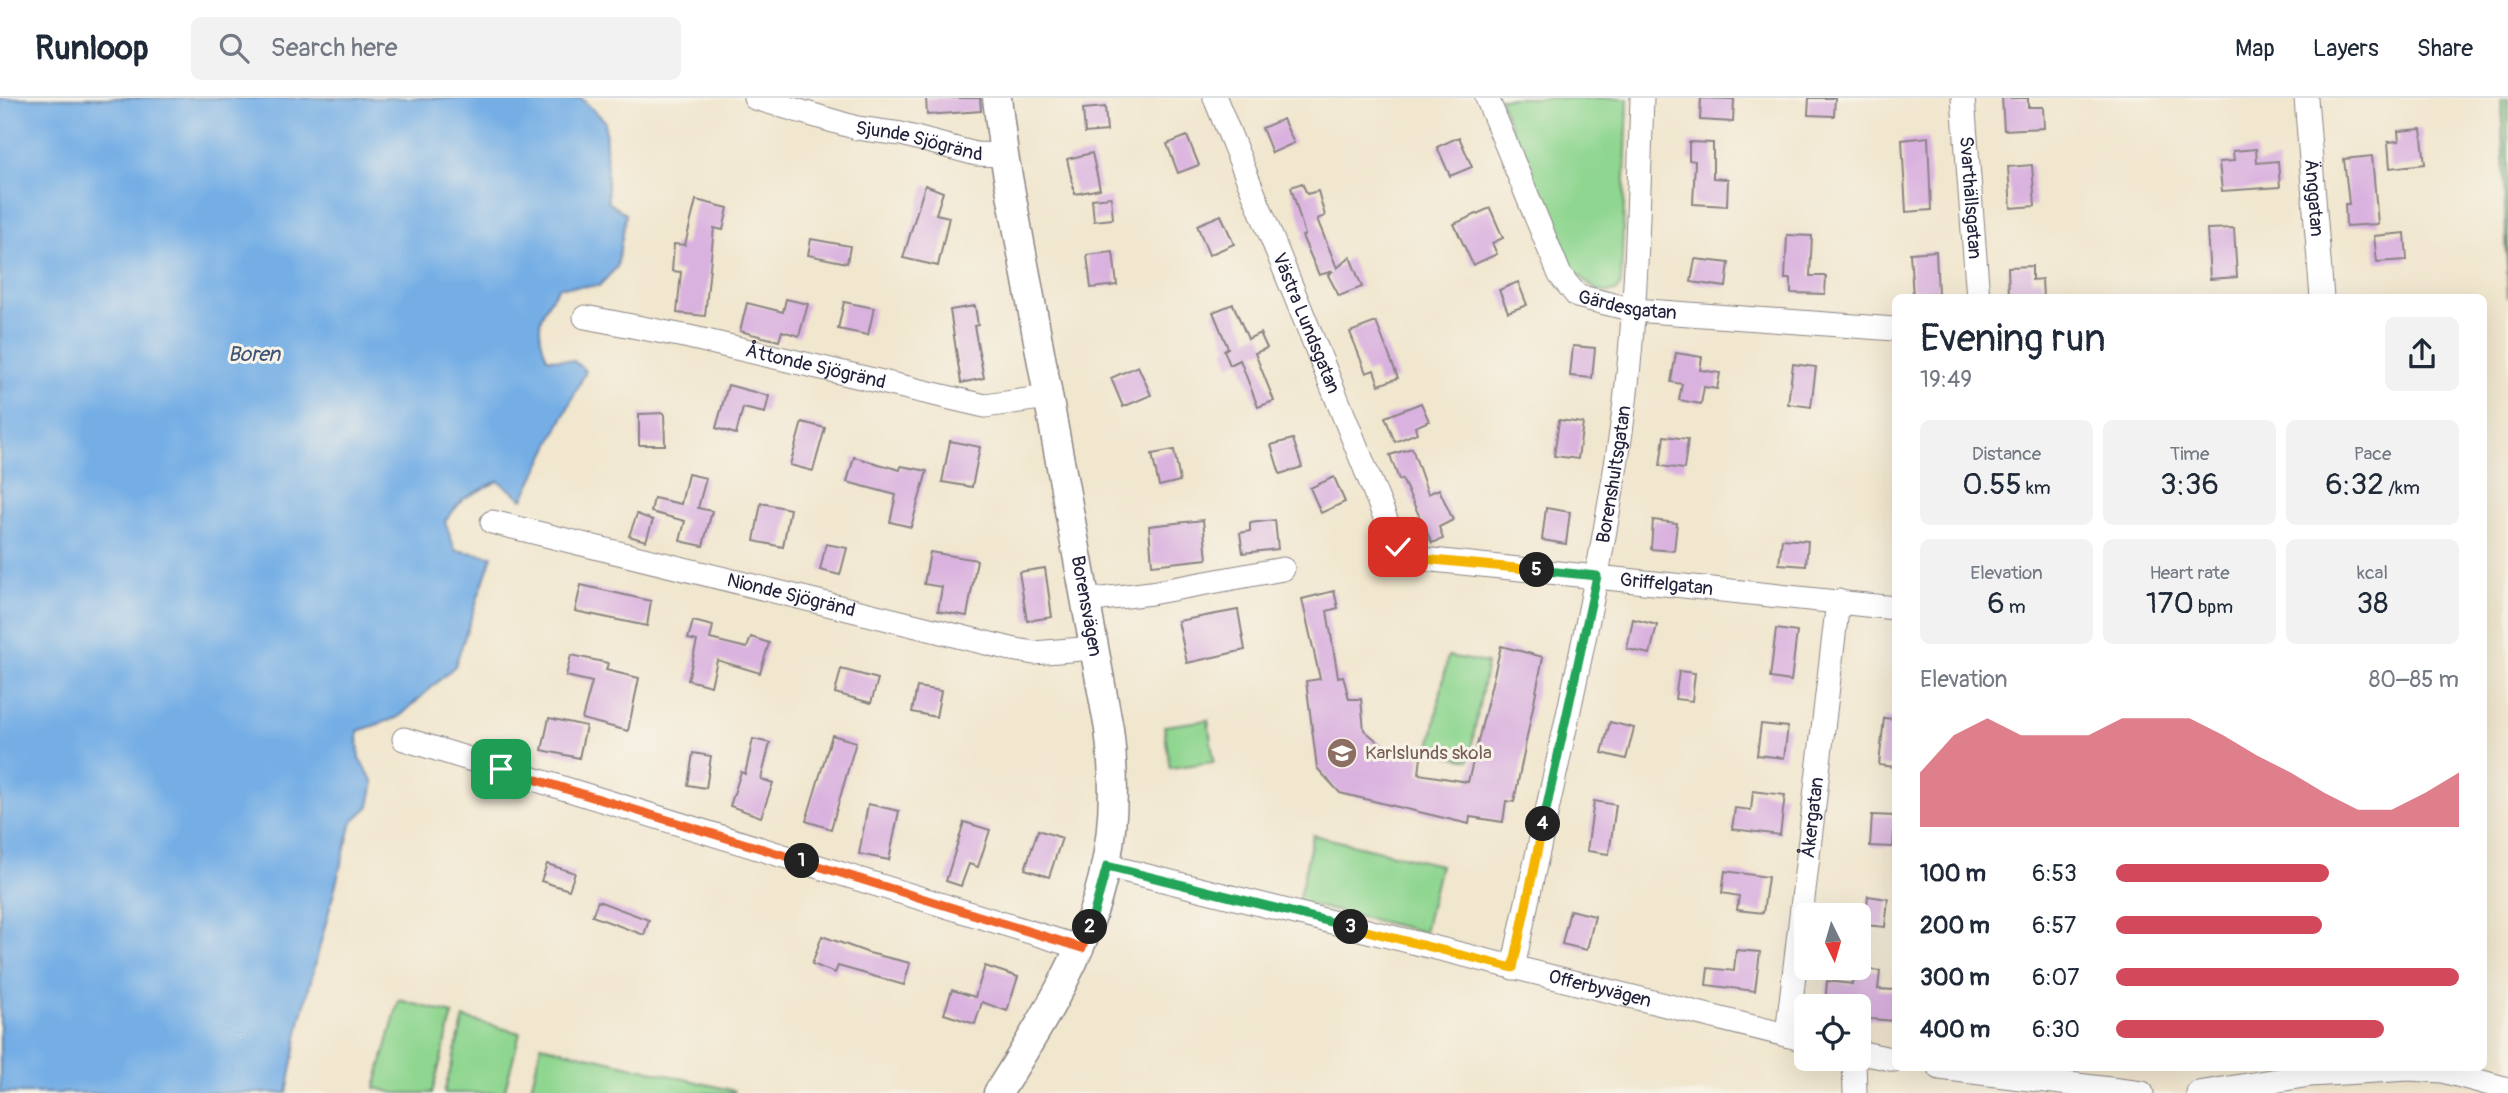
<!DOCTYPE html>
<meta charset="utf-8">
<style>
body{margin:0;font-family:Pangolin,sans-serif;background:#f2f2f3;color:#1f2937;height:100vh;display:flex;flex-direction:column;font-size:26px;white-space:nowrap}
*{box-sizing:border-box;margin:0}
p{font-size:23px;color:#747a83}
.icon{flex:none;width:38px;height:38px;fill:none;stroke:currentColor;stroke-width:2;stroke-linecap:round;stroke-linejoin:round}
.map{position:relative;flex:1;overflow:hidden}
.drawer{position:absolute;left:1892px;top:196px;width:595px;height:777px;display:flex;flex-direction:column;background:#fff;border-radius:10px;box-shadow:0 7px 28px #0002}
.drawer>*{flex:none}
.needle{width:46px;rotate:175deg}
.controls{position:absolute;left:1794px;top:805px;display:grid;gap:14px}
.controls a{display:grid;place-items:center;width:77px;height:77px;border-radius:10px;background:#fff;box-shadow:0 7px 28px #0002;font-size:35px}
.pin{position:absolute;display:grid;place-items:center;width:60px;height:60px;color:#fff;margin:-30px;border-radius:14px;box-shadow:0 4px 10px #0006}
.km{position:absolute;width:35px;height:35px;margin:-18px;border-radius:50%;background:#222;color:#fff;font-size:19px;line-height:35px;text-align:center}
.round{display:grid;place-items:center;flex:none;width:74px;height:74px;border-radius:10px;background:#f2f2f3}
.overview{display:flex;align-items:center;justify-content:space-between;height:119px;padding:0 28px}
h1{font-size:38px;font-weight:600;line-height:52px}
.metrics{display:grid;grid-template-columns:repeat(3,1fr);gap:10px;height:119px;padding:7px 28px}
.metrics div{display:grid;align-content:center;border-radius:10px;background:#f2f2f3;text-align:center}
.metrics b{font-size:30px;font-weight:600}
.metrics small{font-size:19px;font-weight:400}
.metrics p{font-size:19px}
.chart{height:196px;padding:14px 28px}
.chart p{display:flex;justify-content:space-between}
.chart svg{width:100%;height:126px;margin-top:7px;fill:#d1495b;opacity:.7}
ul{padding:0 28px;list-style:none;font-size:23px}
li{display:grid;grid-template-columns:112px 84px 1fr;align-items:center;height:52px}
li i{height:18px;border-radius:9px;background:#d1495b}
header{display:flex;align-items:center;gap:42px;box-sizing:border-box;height:98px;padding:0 35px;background:#fff;border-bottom:2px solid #e0e1e3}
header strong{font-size:33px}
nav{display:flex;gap:38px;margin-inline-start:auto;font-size:24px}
.search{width:490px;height:63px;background:#f2f2f3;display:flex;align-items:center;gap:18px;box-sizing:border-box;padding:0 24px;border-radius:10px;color:#747a83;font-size:26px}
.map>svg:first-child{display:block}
.green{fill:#8fd690;stroke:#587c66;stroke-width:2}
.forest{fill:#73b77a;stroke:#4a6c5a;stroke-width:2}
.water{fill:#75aee5;stroke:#4c6890;stroke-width:2}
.building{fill:#dab2df}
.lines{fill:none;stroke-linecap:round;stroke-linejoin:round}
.minor-casing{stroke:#8a8484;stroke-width:25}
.tertiary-casing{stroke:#8a8484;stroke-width:31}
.minor{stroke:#fff;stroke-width:23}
.tertiary{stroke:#fff;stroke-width:28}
.split-1-casing{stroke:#fff;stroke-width:14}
.split-2-casing{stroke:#fff;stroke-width:14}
.split-3-casing{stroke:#fff;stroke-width:14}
.split-4-casing{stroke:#fff;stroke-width:14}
.split-5-casing{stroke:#fff;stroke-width:14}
.split-6-casing{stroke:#fff;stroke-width:14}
.split-1{stroke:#f0652b;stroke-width:9}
.split-2{stroke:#f0652b;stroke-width:9}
.split-3{stroke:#22a559;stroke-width:9}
.split-4{stroke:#f5b400;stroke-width:9}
.split-5{stroke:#22a559;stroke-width:9}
.split-6{stroke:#f5b400;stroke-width:9}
.labels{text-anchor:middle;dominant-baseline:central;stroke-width:6;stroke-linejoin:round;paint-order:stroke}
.street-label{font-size:19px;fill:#22223b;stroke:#f7f3e8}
.education-label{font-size:19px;fill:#785e54;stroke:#f7f3e8;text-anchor:start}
.water-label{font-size:21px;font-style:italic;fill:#3f5376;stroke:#f7f3e8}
</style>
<header>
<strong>Runloop</strong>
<div class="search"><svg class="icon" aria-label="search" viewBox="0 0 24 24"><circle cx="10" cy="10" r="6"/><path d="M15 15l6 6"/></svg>Search here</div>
<nav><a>Map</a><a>Layers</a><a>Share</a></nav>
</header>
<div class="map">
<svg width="2508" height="995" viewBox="0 0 2508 995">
<rect width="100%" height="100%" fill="#f7f3e8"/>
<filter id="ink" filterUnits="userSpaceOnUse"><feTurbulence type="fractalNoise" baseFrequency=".0143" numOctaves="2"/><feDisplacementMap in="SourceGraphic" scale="14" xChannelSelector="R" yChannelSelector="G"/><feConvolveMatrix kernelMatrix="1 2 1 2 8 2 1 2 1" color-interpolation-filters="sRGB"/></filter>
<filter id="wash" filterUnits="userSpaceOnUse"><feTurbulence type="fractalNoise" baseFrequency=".00686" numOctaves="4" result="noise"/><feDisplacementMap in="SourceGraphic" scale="28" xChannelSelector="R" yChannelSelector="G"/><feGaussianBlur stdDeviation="1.57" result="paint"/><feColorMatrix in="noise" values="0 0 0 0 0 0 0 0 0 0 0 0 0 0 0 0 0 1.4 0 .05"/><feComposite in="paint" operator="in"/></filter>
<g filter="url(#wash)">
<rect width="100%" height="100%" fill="#f1e6ce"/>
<g class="green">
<path d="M1499,0H1628L1621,186L1616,193L1608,195L1596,192L1568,167Z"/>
<path d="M1448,558L1487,565L1469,662L1429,654Z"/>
<path d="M1208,622L1214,664L1170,670L1164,628Z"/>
<path d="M1313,737L1440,767L1424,834L1298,804Z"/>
<path d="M399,902L453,916L432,995H395L375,990Z"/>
<path d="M464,920L520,935L504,995H444Z"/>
<path d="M541,947L735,993L734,995H530Z"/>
</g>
<path class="forest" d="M2501,0H2508V200Z"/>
<path class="water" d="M0,0H581L605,23L608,104L626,116L617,169L599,188L559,189C539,217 534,228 547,260L574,263L586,273L523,401L498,383L463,401L445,423L455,452L492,458L455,568L399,619L358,633L359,661L374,684L369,708L352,724L300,925L287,995H0Z"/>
<g id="blocks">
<g class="building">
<path d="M926,0H980L981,13L927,17Z"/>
<path d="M1701,0L1734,1L1733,24L1700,22Z"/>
<path d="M1809,0H1835L1834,18L1808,17Z"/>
<path d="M2002,0H2028V9H2043L2044,30L2004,32Z"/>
<path d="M1105,9L1107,33L1085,35L1083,11Z"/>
<path d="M1283,21L1294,45L1272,55L1262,30Z"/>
<path d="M2421,31L2425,66L2390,70L2388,44L2399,43L2398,33Z"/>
<path d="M1187,38L1199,67L1178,75L1167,46Z"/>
<path d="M1459,39L1472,69L1450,78L1437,49Z"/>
<path d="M1928,39L1931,112L1906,114L1902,42Z"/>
<path d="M1689,44L1713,45V80L1728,81L1727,108L1693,106L1695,63L1689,62Z"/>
<path d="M2256,51L2257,65L2278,63L2280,89L2222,93L2219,64L2234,63L2233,53Z"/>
<path d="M1092,55L1100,91L1075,96L1067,61Z"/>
<path d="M2372,58L2378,126L2346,128L2345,106H2349L2344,61Z"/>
<path d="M2032,67L2035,108L2011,110L2008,69Z"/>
<path d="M1302,85L1307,96L1318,93L1325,118L1317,121L1337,170L1350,159L1362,189L1339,198L1328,177L1333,173L1319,177L1302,138L1305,137L1291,89Z"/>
<path d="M925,87L943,94L936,116L949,119L938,168L903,160Z"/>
<path d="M1111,99L1113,121L1094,123L1092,101Z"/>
<path d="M696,102L728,110L723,132L714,130L705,218L677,215L681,174L672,173L674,146L685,147Z"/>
<path d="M1490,110L1503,140L1492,145L1497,156L1473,167L1454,126Z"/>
<path d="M1221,117L1234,146L1209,157L1197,127Z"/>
<path d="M2234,130L2237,179L2210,181L2207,131Z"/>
<path d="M2405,135L2407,162L2377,164L2374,138Z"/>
<path d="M1787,137L1812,138L1810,178H1826L1825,196L1791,195V181H1785Z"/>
<path d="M811,141L850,148L847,165L808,157Z"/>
<path d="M1936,153L1938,196L1913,198L1910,155Z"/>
<path d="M1113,154L1117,187L1091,190L1087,157Z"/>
<path d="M1695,161L1729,165L1726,189L1691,184Z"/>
<path d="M2032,168V182L2042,181L2043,200H2009L2008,169Z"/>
<path d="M1518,184L1527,207L1508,214L1499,192Z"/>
<path d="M786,201L808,206L799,238L782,233L779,243L740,233L747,205L783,214Z"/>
<path d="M844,204L874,210L868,237L838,231Z"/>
<path d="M1233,206L1248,241L1260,235L1267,250L1255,255L1274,303L1258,309L1240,262L1230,267L1224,252L1228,250L1213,214Z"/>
<path d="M975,208L978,227L974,228L984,280L961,285L950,212Z"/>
<path d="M1376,224L1398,280L1379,287L1374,272L1366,275L1350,234Z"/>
<path d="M1573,248L1595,250L1592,280L1570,278Z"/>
<path d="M1676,255L1702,259L1700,272L1720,275L1717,291L1704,289L1701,306L1679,302L1682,286L1671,284Z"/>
<path d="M1793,266L1816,269L1811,309L1788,306Z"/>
<path d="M1138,268L1151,297L1123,309L1111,280Z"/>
<path d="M728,287L769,298L765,315L743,310L736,336L716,330Z"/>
<path d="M1421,305L1429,323L1415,329L1417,335L1395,344L1385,319Z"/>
<path d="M664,315L665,347H639V316Z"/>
<path d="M1559,322L1583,325L1578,361L1554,358Z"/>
<path d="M802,324L825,330L813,373L790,367Z"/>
<path d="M1664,338L1688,341L1684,371L1660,368Z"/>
<path d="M1293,341L1302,369L1280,376L1271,347Z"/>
<path d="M950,343L980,349L972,389L942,384Z"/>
<path d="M1412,350L1428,396L1439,391L1453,422L1439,429L1443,441L1432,445L1402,381L1399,382L1390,357Z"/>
<path d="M1174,352L1180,383L1159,388L1152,356Z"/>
<path d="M854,359L900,372L901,368L927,373L911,429L890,424L896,397L847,384Z"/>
<path d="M688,376L706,380L698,410L712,413L703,448L680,443L685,423L651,414L654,400L681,406Z"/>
<path d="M1334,379L1345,404L1321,415L1310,390Z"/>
<path d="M761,405L790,411L783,449L754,443Z"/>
<path d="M1546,410L1570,414L1566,446L1542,442Z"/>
<path d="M637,416L653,422L646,443L629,438Z"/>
<path d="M1203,422L1207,461L1152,467L1149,428Z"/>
<path d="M1275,422L1278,451L1243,455L1240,435L1250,433V425Z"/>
<path d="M1653,422L1677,425L1674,453L1651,451Z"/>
<path d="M1782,441L1808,443L1806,468L1779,466Z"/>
<path d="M826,446L847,450L840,477L820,472Z"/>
<path d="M930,454L977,462L967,518L938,513L942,489L924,486Z"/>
<path d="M1045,470L1052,519L1027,523L1019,474Z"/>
<path d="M581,487L651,503L647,528L575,513Z"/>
<path d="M1334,493L1338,510L1327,513L1338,579L1343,578L1349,601H1361L1364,632L1389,653L1421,659L1419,676L1468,684L1501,548L1543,559L1514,704L1506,703L1503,724L1470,719L1469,726L1340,695L1317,670L1306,583L1320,581L1302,501Z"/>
<path d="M1238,512L1245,552L1187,565L1178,523Z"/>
<path d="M1633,521L1657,527L1650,556L1627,551Z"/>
<path d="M693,523L713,528L710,541L747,550L751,539L769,545L760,575L717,562L711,588L688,582L697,543L688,541Z"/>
<path d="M1776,531L1797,534L1791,583L1770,580Z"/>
<path d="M571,557L608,565L606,572L639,580L628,633L582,621L592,584L566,578Z"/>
<path d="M841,571L878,581L871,605L835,595Z"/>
<path d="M1679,573L1695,575L1692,603L1675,601Z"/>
<path d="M917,589L941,593L936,619L912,614Z"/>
<path d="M549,620L586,628L579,660L542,652Z"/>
<path d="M1884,620L1895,621V669L1879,667Z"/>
<path d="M1610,624L1634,630L1626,661L1602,655Z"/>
<path d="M1761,626L1788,629L1784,660L1757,657Z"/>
<path d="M832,637L856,644L831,731L806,723Z"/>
<path d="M753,641L770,645L761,681L773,685L761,719L730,708L741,674L745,676Z"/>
<path d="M693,655L711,658L706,690L688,687Z"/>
<path d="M1753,693L1785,697L1780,737L1732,731L1735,710L1751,712Z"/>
<path d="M1594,703L1616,707L1609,756L1587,753Z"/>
<path d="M868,706L899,713L889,762L859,756Z"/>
<path d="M1872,717L1895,718L1893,749L1870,748Z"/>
<path d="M964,724L990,732L978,769L969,766L961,788L946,783Z"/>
<path d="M1038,732L1062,740L1049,779L1025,771Z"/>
<path d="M547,766L575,775L569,792L541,783Z"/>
<path d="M1725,773L1768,779L1763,815L1737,812L1739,798L1722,795Z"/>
<path d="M1868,798L1888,801L1885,829L1865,827Z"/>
<path d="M598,803L649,822L644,837L592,818Z"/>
<path d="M1570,812L1595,818L1587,852L1562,846Z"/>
<path d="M822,838L869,855L910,865L904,887L838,868L835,875L812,866Z"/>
<path d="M1736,852L1760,854L1755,893L1706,887L1708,870L1734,873Z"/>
<path d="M985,868L1018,879L1007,913L982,904L975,926L944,916L952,892L975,899Z"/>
<path d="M1854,870L1880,873L1878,891L1895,892V923L1858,920V908H1825L1827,883L1852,886Z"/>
</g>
</g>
</g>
<g filter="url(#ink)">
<use href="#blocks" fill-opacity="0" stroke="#8a8484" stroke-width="2"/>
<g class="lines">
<g class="minor-casing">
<g id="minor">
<path id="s1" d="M755,0L857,30L901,36L976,56L1004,57"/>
<path id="s2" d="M1215,0L1397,449L1423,461L1895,510"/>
<path id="s3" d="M1487,0L1560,177L1577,198L1634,212L1895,231"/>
<path id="s4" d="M1963,0L1978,200"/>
<path id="s5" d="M2306,0L2322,200"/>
<path id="s6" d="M585,219L689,239L985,308L1048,299"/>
<path id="s7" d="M492,424L1011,551L1034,555L1094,550"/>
<path d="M1086,503L1151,495L1283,471"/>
<path d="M404,641L1082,850"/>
<path id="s8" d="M1107,768L1806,942"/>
<path id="s9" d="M1513,870C1550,691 1595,514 1621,334C1637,223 1638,111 1642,0"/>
<path id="s10" d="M1787,937L1838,503"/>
<path d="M1858,954L1895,962"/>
<path d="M1854,961L1855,995"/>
<path d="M1940,970L2142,995"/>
<path d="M2198,995L2310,977L2409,971L2442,973L2508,991"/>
</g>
</g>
<g class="tertiary-casing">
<g id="tertiary">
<path id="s11" d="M997,0L1004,57L1109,631C1128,784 1076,870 998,995"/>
</g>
</g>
<use href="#minor" class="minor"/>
<use href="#tertiary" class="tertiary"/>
</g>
</g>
<g class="lines" filter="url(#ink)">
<g class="split-1-casing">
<path id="split-1" d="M501,671L802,763"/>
</g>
<g class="split-2-casing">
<path id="split-2" d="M802,763L1082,850L1090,829"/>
</g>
<g class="split-3-casing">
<path id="split-3" d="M1090,829L1107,768L1351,829"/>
</g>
<g class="split-4-casing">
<path id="split-4" d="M1351,829L1513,870L1543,726"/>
</g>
<g class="split-5-casing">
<path id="split-5" d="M1537,472L1597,478L1543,726"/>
</g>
<g class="split-6-casing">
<path id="split-6" d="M1398,449L1423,461L1537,472"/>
</g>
<use href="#split-1" class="split-1"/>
<use href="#split-2" class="split-2"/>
<use href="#split-3" class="split-3"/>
<use href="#split-4" class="split-4"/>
<use href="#split-5" class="split-5"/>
<use href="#split-6" class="split-6"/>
</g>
<defs>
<g id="school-disc" transform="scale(1.575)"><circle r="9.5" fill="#8d6e63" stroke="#f7f3e8"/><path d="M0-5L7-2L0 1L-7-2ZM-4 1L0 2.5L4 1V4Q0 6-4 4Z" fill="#fff"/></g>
</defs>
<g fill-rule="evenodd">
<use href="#school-disc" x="1342" y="655"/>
</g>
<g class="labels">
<g class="street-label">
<text stroke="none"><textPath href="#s1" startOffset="170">Sjunde Sjögränd</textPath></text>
<text stroke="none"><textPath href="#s4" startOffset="100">Svarthällsgatan</textPath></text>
<text stroke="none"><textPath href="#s5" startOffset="100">Änggatan</textPath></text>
<text stroke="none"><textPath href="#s3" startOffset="270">Gärdesgatan</textPath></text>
<text stroke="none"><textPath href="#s2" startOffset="243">Västra Lundsgatan</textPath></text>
<text stroke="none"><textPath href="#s6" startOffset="236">Åttonde Sjögränd</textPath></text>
<text stroke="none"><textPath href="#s9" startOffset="504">Borenshultsgatan</textPath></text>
<text stroke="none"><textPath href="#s2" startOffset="758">Griffelgatan</textPath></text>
<text stroke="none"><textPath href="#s7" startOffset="308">Nionde Sjögränd</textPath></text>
<text stroke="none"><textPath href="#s11" startOffset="516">Borensvägen</textPath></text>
<text stroke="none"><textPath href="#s10" startOffset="219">Åkergatan</textPath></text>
<text stroke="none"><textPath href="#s8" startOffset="508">Offerbyvägen</textPath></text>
</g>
<g class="education-label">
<text x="1365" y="655">Karlslunds skola</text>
</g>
<g class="water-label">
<text x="254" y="256">Boren</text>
</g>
</g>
</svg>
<div class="controls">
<a><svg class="needle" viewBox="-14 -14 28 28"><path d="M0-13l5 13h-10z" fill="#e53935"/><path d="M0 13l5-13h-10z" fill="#747a83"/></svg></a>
<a><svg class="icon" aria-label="locate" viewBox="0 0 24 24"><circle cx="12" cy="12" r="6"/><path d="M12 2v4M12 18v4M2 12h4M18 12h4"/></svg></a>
</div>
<div class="pin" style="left:501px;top:671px;background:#1e9e55"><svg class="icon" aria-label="arrive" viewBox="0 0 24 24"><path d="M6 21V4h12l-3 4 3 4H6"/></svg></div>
<div class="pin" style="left:1398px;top:449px;background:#d93025"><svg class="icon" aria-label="check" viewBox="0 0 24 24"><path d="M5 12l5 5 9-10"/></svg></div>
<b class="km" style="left:802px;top:763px">1</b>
<b class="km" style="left:1090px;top:829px">2</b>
<b class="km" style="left:1351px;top:829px">3</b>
<b class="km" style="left:1543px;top:726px">4</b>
<b class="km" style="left:1537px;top:472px">5</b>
<section class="drawer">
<div class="overview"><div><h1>Evening run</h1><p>19:49</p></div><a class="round"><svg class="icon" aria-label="share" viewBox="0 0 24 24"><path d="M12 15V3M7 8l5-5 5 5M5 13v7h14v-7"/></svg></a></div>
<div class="metrics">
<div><p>Distance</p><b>0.55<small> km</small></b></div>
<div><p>Time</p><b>3:36</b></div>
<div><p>Pace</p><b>6:32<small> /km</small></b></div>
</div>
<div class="metrics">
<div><p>Elevation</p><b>6<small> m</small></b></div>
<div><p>Heart rate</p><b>170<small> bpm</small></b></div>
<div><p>kcal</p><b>38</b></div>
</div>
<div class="chart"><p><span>Elevation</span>80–85 m</p>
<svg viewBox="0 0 160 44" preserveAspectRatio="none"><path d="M0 44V25L10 12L20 6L30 12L40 12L50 12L60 6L70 6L80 6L90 12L100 19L110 25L120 32L130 38L140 38L150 32L160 25V44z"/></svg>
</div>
<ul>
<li><b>100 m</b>6:53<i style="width:62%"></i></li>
<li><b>200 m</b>6:57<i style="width:60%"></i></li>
<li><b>300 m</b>6:07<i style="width:100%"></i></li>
<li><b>400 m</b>6:30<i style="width:78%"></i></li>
</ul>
</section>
</div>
